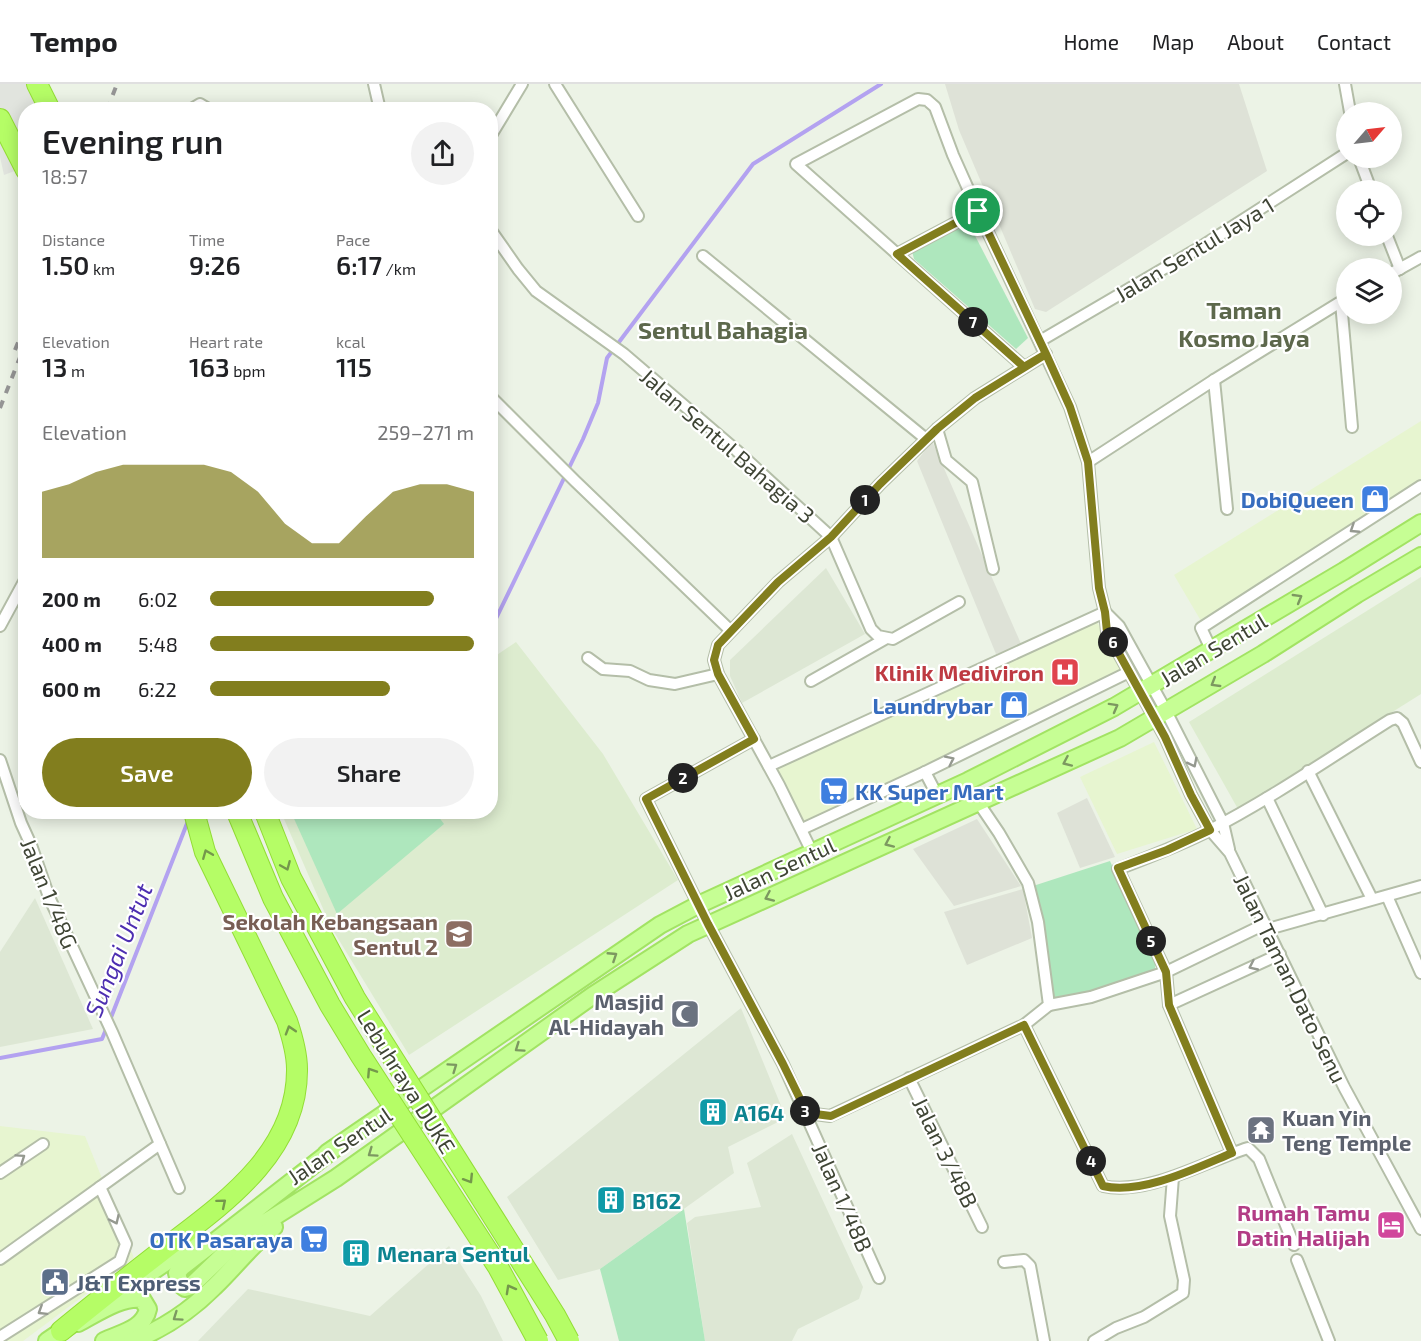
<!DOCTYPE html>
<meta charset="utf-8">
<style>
body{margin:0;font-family:"Exo 2",sans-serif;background:#f2f2f2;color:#202124;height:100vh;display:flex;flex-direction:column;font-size:22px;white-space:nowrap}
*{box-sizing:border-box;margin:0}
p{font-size:20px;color:#757577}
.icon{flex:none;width:33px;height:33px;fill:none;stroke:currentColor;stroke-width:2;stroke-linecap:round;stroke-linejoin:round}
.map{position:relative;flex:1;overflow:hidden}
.sheet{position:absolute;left:18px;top:18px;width:480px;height:717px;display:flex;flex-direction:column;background:#fff;border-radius:24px;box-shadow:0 3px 15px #0003}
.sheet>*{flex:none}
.needle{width:39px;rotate:62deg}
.controls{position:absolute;left:1336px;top:18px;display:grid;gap:12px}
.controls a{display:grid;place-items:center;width:66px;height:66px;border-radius:50%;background:#fff;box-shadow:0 3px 15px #0003;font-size:30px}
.pin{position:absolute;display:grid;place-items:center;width:51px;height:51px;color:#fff;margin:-26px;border:3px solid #fff;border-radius:50%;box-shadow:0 2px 6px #0007}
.km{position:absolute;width:30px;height:30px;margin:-15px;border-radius:50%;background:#222;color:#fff;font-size:16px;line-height:30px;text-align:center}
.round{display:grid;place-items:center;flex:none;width:63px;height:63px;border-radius:32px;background:#f2f2f2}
.summary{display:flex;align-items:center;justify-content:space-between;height:102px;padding:0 24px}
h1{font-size:33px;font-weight:600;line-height:45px}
.figures{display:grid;grid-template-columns:repeat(3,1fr);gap:9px;height:102px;padding:6px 24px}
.figures div{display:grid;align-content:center}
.figures b{font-size:26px;font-weight:600}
.figures small{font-size:16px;font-weight:400}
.figures p{font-size:16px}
.chart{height:168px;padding:12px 24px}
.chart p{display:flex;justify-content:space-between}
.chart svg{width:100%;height:108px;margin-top:6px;fill:#827e1e;opacity:.7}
.cta{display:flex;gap:12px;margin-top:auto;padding:12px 24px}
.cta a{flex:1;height:69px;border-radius:36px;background:#827e1e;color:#fff;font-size:24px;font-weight:600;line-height:69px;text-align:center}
.cta a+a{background:#f2f2f2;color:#202124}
ul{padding:0 24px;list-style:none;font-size:20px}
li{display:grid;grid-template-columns:96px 72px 1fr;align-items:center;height:45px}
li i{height:15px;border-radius:8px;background:#827e1e}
header{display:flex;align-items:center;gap:36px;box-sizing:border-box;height:84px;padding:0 30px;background:#fff;border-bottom:2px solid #e0e0e0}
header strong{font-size:28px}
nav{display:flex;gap:33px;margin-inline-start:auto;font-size:21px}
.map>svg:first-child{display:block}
.residential{fill:#dde7d4}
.commercial{fill:#e7f5d0}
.industrial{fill:#dee2d7}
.education{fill:#ddeccf}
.green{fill:#aee7bd}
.parking{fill:#e1e4de}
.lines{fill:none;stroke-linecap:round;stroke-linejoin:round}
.stream{stroke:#b3a2f0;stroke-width:4}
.minor-casing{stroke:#b4bea8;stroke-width:14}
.primary-casing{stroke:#a2e363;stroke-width:20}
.motorway-casing{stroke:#93dd36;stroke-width:22}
.minor{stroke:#fff;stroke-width:10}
.primary{stroke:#c6fe94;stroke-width:16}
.motorway{stroke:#b5fd66;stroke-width:20}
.rail{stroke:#959595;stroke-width:4;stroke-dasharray:8 8;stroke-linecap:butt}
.motorway-bridge-casing{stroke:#93dd36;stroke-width:22;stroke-linecap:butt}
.motorway-bridge{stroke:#b5fd66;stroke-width:20}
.oneway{stroke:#959990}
.oneway2{stroke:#7c9860}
.oneway3{stroke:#74984b}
.route-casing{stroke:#fff;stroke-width:12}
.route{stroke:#827e1e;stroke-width:8}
.labels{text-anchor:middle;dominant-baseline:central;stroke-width:4.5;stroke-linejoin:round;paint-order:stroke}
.street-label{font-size:22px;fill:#3f4535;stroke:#fff}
.shop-label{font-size:22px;font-weight:bold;fill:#366cbe;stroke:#fff;text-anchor:end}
.health-label{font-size:22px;font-weight:bold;fill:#be3a42;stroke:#fff;text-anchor:end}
.education-label{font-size:22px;font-weight:bold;fill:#785e54;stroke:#fff;text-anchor:end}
.worship-label{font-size:22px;font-weight:bold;fill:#5b616d;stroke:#fff;text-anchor:end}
.culture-label{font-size:22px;font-weight:bold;fill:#0d838f;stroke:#fff;text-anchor:start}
.hotel-label{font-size:22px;font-weight:bold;fill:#b23c85;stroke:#fff;text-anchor:end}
.service-label{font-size:22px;font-weight:bold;fill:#4e5e75;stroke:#fff;text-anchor:start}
.neighbourhood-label{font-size:24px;font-weight:bold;fill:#5d684c;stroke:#fff}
.water-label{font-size:24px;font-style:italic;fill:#4d2fb1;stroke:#fff}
</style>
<header>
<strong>Tempo</strong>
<nav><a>Home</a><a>Map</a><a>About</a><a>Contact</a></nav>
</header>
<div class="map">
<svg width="1421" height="1257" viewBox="0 0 1421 1257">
<rect width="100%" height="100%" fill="#ecf3e6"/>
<g class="residential">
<path d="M826,484L865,550L742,619L730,592V576Z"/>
<path d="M35,814L93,945L0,963V868Z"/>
<path d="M741,924L786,1034L728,1063L734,1089L600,1185L558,1196L507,1113Z"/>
<path d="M792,1050L863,1203L859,1215L798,1245L792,1257H705L687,1139L695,1133L761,1123L747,1079Z"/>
<path d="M449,1162L481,1212L503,1257H198L248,1205L370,1232Z"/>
</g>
<g class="commercial">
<path d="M1421,337V396L1201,537L1174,491Z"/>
<path d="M1096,536L1122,586L804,739L776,685Z"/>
<path d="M1154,658L1197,745L1117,770L1080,693Z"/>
<path d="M0,1042L85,1052L134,1174L23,1257H0Z"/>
</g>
<g class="industrial">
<path d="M945,0H1239L1267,87L1046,228L1035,225L959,46Z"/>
<path d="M932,357L1022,562L996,570L917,377Z"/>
<path d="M1087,714L1115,773L1080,784L1057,729Z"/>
<path d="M977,735L1021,802L954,822L913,765Z"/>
<path d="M1023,805L1032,854L967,881L944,828Z"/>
</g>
<g class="education">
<path d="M1421,493V610L1238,725L1189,638Z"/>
<path d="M516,558L603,670L678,796L409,971L331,843L281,728H490L491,575Z"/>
</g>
<g class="green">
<path d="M970,142L1028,254L1016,265L914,175L912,167L950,148Z"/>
<path d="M291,728H435L444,740L337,830Z"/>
<path d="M1110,777L1156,879L1154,889L1055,917L1033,802Z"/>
<path d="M684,1125L705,1257H619L600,1185Z"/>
</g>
<path class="parking" d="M0,0H36L50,25L26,26L25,83L4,91L0,73Z"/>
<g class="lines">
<g class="stream">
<path d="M490,547L583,355L598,319L607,274L753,80L881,0"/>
<path d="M110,936L188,737"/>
<path d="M0,974L102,955L107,943"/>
</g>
<g class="minor-casing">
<g id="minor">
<path d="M374,0L380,26"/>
<path d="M555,0L638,132"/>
<path d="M1345,0L1350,28"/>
<path d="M190,26L200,20L210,26"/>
<path d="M490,53L522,0"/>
<path d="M1359,74L1371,106"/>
<path d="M490,145L518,185L536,207L624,270L736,366L831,453L871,545L878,552L893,555L959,518"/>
<path d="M1387,152L1400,185"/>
<path d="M897,170L978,127"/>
<path d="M703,172L926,355"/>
<path d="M1392,189L1421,173"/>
<path d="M1341,218L1352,343"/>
<path d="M1040,257L1204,161L1347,69"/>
<path d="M1024,283L796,80L918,15L927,16L935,23L953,71L978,127L1070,323L1088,378L1099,504L1105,528L1107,548L1165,653L1191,711L1210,746L1230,769L1344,1003L1421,1145"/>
<path d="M1214,296L1227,425"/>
<path d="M490,312L575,397L730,546"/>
<path d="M937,345L946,376L972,398L993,485"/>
<path d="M1088,378L1214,296L1347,214"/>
<path d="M1105,528L1119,542L1166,627L1223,739L1229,765"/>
<path d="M0,542L26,494"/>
<path d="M1211,565L1201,544L1421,402"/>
<path d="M588,574L603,585L630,587L649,596L675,600L718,590"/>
<path d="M811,597L885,555"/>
<path d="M754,655L646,715L708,840L783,980L879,1194"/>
<path d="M0,676L21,739L31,761L49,813L112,948L179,1104"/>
<path d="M769,682L1105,528"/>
<path d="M1308,687L1372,815"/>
<path d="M925,688L937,711"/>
<path d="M1267,714L1323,831"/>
<path d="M802,745L925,688L1129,588"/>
<path d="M812,768L779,701L718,590L714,576L718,561L778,498L831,453L880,400L937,345L975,314L1046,270"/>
<path d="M1387,812L1421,889"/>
<path d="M1268,845L1421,802"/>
<path d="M1049,921L1091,913L1166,888L1265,840"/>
<path d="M1169,921L1280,870"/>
<path d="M1024,941L1103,1102C1148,1112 1205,1077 1248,1064L1259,1075L1294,1161"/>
<path d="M909,994L982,1143"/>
<path d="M807,1029L830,1032L1024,941L1049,921L1038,838L1028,799L999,749L978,718"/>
<path d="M1232,1069L1169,921L1166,888L1118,785C1149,773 1181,761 1210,746C1272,714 1331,673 1390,636L1397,634L1403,639L1421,678"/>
<path d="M0,1089L43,1060"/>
<path d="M0,1175L160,1060"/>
<path d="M1297,1176L1329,1257"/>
<path d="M1004,1178L1024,1176L1030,1182L1044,1257"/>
<path d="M0,1253L120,1177L126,1160L100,1103"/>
<path d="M1094,1257L1116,1244L1144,1233L1183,1209L1184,1196L1170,1132L1173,1093"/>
</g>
</g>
<g class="primary-casing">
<g id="primary">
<path d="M335,1064L182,1183L177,1189L180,1200L185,1204L191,1202L242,1153L336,1094L592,912L688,850L1120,654L1263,570L1357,510L1421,472"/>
<path d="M327,1069L660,841L698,821L968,697L1114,623L1344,487L1421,439"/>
<path d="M123,1207L199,1156"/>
<path d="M78,1239C96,1230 121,1212 142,1215L148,1225C144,1245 121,1249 104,1257"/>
<path d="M47,1257L72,1240"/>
<path d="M132,1257C163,1245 191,1226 214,1203C236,1182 250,1162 274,1143"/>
</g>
</g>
<g class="motorway-casing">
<g id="motorway">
<path d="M37,0L50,26"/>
<path d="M0,35L26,86"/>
<path d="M61,1247C96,1218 132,1190 168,1162C226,1118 298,1067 297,985C297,969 292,952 287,937L205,768L194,728"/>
</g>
</g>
<use href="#minor" class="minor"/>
<use href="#primary" class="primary"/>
<use href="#motorway" class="motorway"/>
<g class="rail">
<path d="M107,26L117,0"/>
<path d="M15,266L26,239"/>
<path d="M0,324L26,258"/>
</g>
<g class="motorway-bridge-casing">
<g id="motorway-bridge">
<path d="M237,728L273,814L330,921L361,972L498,1183L538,1257"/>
<path d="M265,728L291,794L355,914L555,1231L569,1257"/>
</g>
</g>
<use href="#motorway-bridge" class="motorway-bridge"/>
</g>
<defs><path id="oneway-chevron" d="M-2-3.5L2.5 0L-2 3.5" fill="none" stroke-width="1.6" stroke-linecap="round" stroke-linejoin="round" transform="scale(1.5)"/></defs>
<g class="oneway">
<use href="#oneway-chevron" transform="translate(1354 445) rotate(147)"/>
<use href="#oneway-chevron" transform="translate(950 676) rotate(-26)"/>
<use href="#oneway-chevron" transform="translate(1193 679) rotate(63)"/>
<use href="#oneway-chevron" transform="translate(1253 882) rotate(155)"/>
<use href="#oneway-chevron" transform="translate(21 1074) rotate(-34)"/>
<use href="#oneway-chevron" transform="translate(115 1136) rotate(65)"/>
<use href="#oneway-chevron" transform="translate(42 1227) rotate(148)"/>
</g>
<g class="oneway2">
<use href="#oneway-chevron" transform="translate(1298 514) rotate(-30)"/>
<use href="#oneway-chevron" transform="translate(1215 599) rotate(149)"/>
<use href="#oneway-chevron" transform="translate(1114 623) rotate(-29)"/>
<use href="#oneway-chevron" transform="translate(1067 678) rotate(156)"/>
<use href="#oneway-chevron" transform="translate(889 759) rotate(156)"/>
<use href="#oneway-chevron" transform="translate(769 813) rotate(156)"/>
<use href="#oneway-chevron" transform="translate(613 872) rotate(-33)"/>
<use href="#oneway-chevron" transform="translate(519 964) rotate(145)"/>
<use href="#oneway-chevron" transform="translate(453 983) rotate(-35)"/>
<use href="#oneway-chevron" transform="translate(372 1069) rotate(145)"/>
<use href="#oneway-chevron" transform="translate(177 1233) rotate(145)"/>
</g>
<g class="oneway3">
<use href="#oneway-chevron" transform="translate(207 770) rotate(-112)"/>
<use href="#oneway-chevron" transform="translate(286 782) rotate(67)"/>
<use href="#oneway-chevron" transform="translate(290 946) rotate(-107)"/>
<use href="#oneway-chevron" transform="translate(371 988) rotate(-123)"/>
<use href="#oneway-chevron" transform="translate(469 1095) rotate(58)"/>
<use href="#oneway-chevron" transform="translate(222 1119) rotate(-40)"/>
<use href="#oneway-chevron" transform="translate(510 1205) rotate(-119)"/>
</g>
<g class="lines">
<g class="route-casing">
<path id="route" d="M978,127L1046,270L975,314L937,345L880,400L831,453L778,498L718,561L714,576L718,590L754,655L646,715L708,840L783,980L807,1029L831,1032L1024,941L1103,1102C1142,1111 1196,1084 1232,1069L1169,921L1166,888L1118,784L1167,766L1210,746L1191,711L1165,653L1107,548L1105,528L1099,504L1088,378L1070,323L1046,270L1024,283L897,170L978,127"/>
</g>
<use href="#route" class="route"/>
</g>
<defs>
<g id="shop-square" transform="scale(1.5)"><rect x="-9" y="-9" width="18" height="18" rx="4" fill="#3f7fe0" stroke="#fff"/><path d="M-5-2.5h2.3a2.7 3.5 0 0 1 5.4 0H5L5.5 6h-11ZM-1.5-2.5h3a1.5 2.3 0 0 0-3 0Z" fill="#fff"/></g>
<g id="hospital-square" transform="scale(1.5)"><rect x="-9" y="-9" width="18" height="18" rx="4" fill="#e0444e" stroke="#fff"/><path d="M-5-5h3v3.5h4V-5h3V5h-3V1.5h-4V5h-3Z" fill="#fff"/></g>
<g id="supermarket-square" transform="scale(1.5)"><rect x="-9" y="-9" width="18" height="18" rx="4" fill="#3f7fe0" stroke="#fff"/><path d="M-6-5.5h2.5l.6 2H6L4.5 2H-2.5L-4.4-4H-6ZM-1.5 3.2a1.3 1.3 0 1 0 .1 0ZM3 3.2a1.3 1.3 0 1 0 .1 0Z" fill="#fff"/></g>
<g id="school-square" transform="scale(1.5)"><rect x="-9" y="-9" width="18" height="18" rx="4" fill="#8d6e63" stroke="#fff"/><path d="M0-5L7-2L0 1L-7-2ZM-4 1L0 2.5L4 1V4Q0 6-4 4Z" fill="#fff"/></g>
<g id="mosque-square" transform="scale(1.5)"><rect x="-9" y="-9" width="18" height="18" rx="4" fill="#6b7280" stroke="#fff"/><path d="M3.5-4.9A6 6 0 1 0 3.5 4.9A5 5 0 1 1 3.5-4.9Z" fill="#fff"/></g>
<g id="building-square" transform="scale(1.5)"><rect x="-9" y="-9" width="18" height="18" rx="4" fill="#0f9aa8" stroke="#fff"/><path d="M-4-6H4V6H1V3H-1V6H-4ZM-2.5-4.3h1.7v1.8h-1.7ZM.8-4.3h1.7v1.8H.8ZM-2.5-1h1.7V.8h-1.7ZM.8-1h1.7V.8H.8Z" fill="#fff"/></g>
<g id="temple-square" transform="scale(1.5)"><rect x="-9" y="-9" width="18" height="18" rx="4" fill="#6b7280" stroke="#fff"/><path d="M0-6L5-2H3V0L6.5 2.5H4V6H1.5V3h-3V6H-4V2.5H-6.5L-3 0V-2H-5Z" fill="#fff"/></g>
<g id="hotel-square" transform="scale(1.5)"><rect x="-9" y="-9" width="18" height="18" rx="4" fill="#d1479c" stroke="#fff"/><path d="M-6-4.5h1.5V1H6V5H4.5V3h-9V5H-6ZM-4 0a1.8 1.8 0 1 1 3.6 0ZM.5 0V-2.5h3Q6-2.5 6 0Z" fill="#fff"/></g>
<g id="civic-square" transform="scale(1.5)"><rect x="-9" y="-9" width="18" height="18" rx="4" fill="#5c6f8a" stroke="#fff"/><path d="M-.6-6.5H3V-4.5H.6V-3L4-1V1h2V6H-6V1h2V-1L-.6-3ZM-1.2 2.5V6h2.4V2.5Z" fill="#fff"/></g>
</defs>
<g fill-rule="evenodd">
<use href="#shop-square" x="1375" y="415"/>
<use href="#hospital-square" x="1065" y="588"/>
<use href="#shop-square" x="1014" y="621"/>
<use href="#supermarket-square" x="834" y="707"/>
<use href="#school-square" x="459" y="850"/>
<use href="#mosque-square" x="685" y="930"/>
<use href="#building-square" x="713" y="1028"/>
<use href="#temple-square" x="1261" y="1046"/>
<use href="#building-square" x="611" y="1116"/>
<use href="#hotel-square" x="1391" y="1141"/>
<use href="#supermarket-square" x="314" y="1155"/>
<use href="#building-square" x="356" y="1169"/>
<use href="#civic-square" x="55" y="1198"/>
</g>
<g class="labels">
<g class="street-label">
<text transform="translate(1194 165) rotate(-31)">Jalan Sentul Jaya 1</text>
<text transform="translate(728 361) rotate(41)">Jalan Sentul Bahagia 3</text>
<text transform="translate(1213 565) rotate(-31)">Jalan Sentul</text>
<text transform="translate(779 784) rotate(-25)">Jalan Sentul</text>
<text transform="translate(50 809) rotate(68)">Jalan 1/48G</text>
<text transform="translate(1291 894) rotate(64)">Jalan Taman Dato Senu</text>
<text transform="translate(407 997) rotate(58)">Lebuhraya DUKE</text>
<text transform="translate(339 1061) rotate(-34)">Jalan Sentul</text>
<text transform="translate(946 1068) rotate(64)">Jalan 3/48B</text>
<text transform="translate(843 1113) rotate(66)">Jalan 1/48B</text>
</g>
<g class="shop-label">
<text x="1354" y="415">DobiQueen</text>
<text x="993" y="621">Laundrybar</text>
<text x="855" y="707" text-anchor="start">KK Super Mart</text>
<text x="293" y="1155">OTK Pasaraya</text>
</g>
<g class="health-label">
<text x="1044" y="588">Klinik Mediviron</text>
</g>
<g class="education-label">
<text x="438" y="837">Sekolah Kebangsaan<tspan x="438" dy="25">Sentul 2</tspan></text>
</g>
<g class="worship-label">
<text x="664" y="917">Masjid<tspan x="664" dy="25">Al-Hidayah</tspan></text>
<text x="1282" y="1033" text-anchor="start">Kuan Yin<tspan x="1282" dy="25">Teng Temple</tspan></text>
</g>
<g class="culture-label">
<text x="734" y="1028">A164</text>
<text x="632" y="1116">B162</text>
<text x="377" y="1169">Menara Sentul</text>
</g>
<g class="hotel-label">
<text x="1370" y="1128">Rumah Tamu<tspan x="1370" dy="25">Datin Halijah</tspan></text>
</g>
<g class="service-label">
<text x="76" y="1198">J&amp;T Express</text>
</g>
<g class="neighbourhood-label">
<text x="1244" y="225">Taman<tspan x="1244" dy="28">Kosmo Jaya</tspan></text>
<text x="723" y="245">Sentul Bahagia</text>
</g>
<g class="water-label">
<text transform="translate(118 866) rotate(-68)">Sungai Untut</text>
</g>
</g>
</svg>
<div class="controls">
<a><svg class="needle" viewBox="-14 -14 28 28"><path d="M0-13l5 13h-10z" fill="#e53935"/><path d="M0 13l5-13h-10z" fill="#757577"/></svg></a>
<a><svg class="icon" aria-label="locate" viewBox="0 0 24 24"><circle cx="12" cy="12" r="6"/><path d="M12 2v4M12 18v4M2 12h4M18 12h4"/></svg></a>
<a><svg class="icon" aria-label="layers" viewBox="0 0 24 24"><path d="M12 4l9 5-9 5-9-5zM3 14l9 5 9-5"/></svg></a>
</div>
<div class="pin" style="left:978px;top:127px;background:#1e9e55"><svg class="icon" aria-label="arrive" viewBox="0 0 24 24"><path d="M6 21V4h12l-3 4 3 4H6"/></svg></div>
<b class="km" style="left:865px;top:416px">1</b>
<b class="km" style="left:683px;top:694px">2</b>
<b class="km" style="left:805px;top:1027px">3</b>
<b class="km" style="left:1091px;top:1077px">4</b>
<b class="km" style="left:1151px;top:857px">5</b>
<b class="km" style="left:1113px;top:558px">6</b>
<b class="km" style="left:973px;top:238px">7</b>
<section class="sheet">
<div class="summary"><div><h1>Evening run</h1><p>18:57</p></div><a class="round"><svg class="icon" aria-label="share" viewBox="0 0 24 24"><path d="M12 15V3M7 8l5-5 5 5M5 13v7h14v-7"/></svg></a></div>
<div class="figures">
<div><p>Distance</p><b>1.50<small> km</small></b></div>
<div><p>Time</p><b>9:26</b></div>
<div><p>Pace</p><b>6:17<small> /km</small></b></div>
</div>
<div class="figures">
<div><p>Elevation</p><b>13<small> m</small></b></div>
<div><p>Heart rate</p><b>163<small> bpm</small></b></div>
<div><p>kcal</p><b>115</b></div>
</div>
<div class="chart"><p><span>Elevation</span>259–271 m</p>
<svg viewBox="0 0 160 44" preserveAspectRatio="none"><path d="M0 44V17L10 14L20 9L30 6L40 6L50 6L60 6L70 9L80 17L90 30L100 38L110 38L120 27L130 17L140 14L150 14L160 17V44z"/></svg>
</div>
<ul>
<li><b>200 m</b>6:02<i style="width:85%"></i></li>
<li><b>400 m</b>5:48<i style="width:100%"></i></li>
<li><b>600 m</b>6:22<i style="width:68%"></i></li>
</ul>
<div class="cta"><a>Save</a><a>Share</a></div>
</section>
</div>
